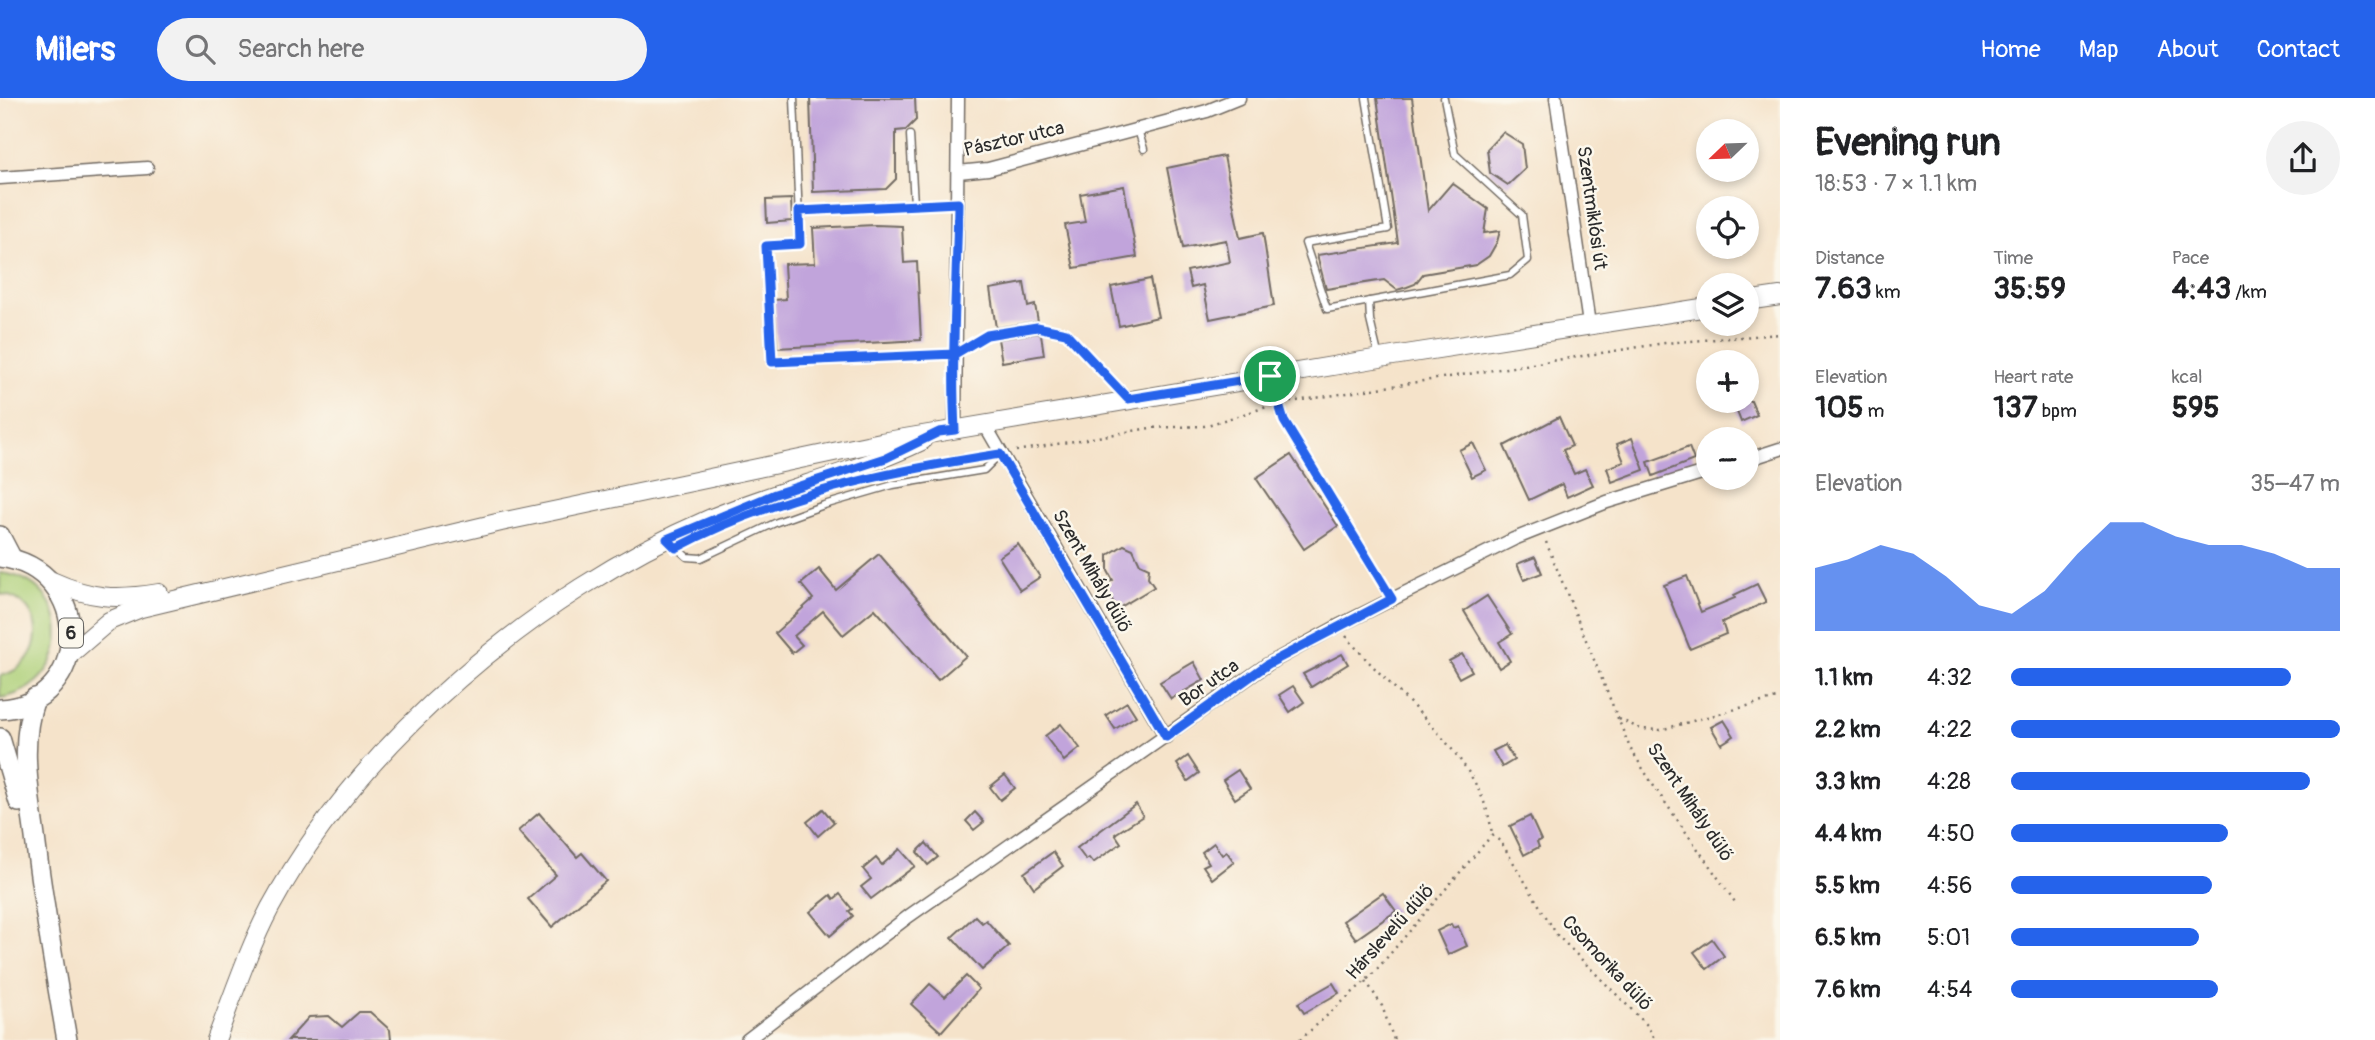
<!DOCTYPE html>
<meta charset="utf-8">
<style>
body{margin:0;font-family:Pangolin,sans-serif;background:#f2f2f2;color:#202124;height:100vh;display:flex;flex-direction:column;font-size:26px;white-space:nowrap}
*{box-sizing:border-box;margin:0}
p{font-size:23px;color:#757577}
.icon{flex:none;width:38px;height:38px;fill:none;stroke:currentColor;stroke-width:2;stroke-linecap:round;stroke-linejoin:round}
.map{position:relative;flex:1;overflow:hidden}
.sheet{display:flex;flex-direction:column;background:#fff;width:595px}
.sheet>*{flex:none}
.needle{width:46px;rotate:247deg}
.controls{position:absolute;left:1696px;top:21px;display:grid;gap:14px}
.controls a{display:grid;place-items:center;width:63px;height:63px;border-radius:50%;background:#fff;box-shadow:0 4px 10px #0003;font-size:35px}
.pin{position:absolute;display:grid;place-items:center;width:60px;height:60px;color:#fff;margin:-30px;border:4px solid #fff;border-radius:50%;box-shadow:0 2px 7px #0007}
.round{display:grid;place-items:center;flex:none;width:74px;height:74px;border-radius:37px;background:#f2f2f2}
.summary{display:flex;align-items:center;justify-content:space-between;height:119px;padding:0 35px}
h1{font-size:38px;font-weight:700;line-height:52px}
.figures{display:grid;grid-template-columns:repeat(3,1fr);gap:10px;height:119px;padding:7px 35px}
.figures div{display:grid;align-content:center}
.figures b{font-size:30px;font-weight:700}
.figures small{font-size:19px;font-weight:400}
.figures p{font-size:19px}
.chart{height:196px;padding:14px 35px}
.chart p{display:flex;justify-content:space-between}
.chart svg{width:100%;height:126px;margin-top:7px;fill:#2563eb;opacity:.7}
ul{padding:0 35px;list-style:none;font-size:23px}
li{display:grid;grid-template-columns:112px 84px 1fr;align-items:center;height:52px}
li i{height:18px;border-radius:9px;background:#2563eb}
header{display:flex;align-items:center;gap:42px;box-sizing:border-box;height:98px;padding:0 35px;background:#2563eb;color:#fff}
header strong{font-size:33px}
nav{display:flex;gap:38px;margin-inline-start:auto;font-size:24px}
.search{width:490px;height:63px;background:#f2f2f2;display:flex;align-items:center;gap:18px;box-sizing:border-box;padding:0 24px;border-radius:38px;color:#757577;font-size:26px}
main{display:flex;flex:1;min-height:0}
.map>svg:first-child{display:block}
.green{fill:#aed079;stroke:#6c7e52;stroke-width:2}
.building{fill:#c1a4db}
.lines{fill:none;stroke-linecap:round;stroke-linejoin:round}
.lane-casing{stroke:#726b63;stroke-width:9}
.street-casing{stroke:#726b63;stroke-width:15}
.secondary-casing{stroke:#726b63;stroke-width:20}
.primary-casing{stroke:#726b63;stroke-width:22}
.path{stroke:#726b63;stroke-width:2.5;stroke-dasharray:2 5;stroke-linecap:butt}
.lane{stroke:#fff;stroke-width:6}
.street{stroke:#fff;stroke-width:12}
.secondary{stroke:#fff;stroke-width:18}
.primary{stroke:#fff;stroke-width:19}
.route-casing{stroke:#fff;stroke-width:14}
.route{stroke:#2563eb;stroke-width:9}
.labels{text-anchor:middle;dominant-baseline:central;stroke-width:5;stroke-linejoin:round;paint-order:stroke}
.shield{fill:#fbf7ec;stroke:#696865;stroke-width:2}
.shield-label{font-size:18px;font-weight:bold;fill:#2b2b2b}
.street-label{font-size:19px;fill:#2b2b2b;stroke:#fbf7ec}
</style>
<header>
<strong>Milers</strong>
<div class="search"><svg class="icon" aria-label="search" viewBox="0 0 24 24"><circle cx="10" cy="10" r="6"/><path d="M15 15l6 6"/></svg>Search here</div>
<nav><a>Home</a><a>Map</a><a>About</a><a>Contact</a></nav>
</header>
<main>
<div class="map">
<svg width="1780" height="942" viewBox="0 0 1780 942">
<rect width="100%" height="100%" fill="#fbf7ec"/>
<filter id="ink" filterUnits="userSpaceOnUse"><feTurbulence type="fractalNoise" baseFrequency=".0143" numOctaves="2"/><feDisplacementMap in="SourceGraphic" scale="14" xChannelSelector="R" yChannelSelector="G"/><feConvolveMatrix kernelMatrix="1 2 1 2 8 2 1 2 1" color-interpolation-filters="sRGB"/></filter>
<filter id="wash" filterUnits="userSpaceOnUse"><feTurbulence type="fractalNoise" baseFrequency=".00686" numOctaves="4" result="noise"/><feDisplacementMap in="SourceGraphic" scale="28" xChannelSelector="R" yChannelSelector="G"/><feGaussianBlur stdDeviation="1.57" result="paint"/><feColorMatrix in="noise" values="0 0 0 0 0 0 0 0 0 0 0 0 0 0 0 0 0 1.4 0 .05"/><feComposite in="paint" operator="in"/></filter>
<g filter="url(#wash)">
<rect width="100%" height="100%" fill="#f5e3ca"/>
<path class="green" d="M0,475C77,482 77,588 0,600V578C47,567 49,503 0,496Z"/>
<g id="blocks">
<g class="building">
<path d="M810,0H915L916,22L906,32L896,33V81L886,91L813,94Z"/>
<path d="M1377,0H1412L1428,113L1452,85L1488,111L1484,135L1500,133L1497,144L1489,158L1476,167L1423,176L1415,186L1407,189L1397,192L1384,182L1326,191L1317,157L1398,145Z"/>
<path d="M1503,34L1522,46L1525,71L1508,87L1490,75L1487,51Z"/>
<path d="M1224,58L1240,140L1263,135L1274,208L1210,221L1203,187L1191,190L1187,173L1230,164L1226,142L1183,150L1167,70Z"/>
<path d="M1124,88L1137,159L1074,170L1065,127L1085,124L1080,96Z"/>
<path d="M791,101L792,123L767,125L766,102Z"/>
<path d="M875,127L902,128L904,165L917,164L921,242L777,250L774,202L786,201L784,166L815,165L813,130Z"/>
<path d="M1150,181L1158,219L1119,228L1111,189Z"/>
<path d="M1024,185L1028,209L1035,207L1038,223L996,230L990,191Z"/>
<path d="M1037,235L1041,236L1044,257L1002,264L998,241Z"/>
<path d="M1733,303H1751L1757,317L1741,324Z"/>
<path d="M1559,319L1572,348L1563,352L1574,376L1585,371L1593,387L1567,399L1562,386L1529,402L1504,348Z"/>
<path d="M1632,340L1644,372L1612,384L1607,370L1624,364L1617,346Z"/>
<path d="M1473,345L1486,372L1472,379L1459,352Z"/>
<path d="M1689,349L1694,362L1653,378L1648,364Z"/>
<path d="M1291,357L1338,428L1304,451L1256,380Z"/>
<path d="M1018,446L1040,479L1020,492L999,459Z"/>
<path d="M1124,447L1133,451L1140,466L1149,470L1148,480L1154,489L1117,511L1104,487L1113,482L1108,473V457Z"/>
<path d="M879,456L966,558L938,582L875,511L843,537L823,513L794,538L802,547L792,555L775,535L813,501L801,486L819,471L836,492Z"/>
<path d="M1535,459L1542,475L1524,482L1517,466Z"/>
<path d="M1687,478L1701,514L1735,500L1734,497L1757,486L1766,504L1722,524L1726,536L1690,551L1664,487Z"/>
<path d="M1487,498L1512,536L1499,544L1510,563L1499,570L1464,513Z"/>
<path d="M1342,556L1348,566L1311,589L1303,576Z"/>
<path d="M1462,556L1472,573L1459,580L1449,563Z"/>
<path d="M1194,564L1204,582L1171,601L1160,584Z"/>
<path d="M1293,588L1304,604L1290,614L1279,597Z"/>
<path d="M1127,604L1136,618L1115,631L1106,617Z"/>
<path d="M1724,622L1734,638L1721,646L1711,629Z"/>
<path d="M1061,626L1080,650L1064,663L1045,638Z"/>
<path d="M1505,647L1514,662L1502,669L1493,653Z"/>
<path d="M1188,658L1199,675L1188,683L1177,666Z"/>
<path d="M1238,672L1250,691L1235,701L1223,682Z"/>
<path d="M1005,677L1015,690L1000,702L990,689Z"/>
<path d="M1136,706L1143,718L1115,736L1121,745L1093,765L1089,760L1086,762L1077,750Z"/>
<path d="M823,711L834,724L818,738L807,724Z"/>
<path d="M975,714L984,724L974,732L966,723Z"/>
<path d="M539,715L577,759L582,755L606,783L552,829L528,801L556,777L518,733Z"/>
<path d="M1530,718L1541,742L1537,744L1539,749L1524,757L1510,728Z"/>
<path d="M926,745L938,759L928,767L917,754Z"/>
<path d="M1214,745L1222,757L1227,754L1234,764L1212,781L1203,768L1209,765L1202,754Z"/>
<path d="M900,751L915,768L871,801L861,789L871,781L863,771L876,760L882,767Z"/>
<path d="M1053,754L1063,768L1034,790L1024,775Z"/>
<path d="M1383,795L1396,813L1356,841L1343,823Z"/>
<path d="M840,796L852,811L849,813L853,818L830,838L810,814L831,797L834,801Z"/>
<path d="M975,818L982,825L986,822L1009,848L982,872L952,839Z"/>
<path d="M1451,826L1453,830L1458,828L1467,848L1448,857L1437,833Z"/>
<path d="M1712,841L1724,858L1707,871L1694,854Z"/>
<path d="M966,878L979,891L941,934L911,906L930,886L945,899Z"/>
<path d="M1333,885L1339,895L1304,915L1298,905Z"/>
<path d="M359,914H370L390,932L391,942H288L309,919L329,918L342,929Z"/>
</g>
</g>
</g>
<g filter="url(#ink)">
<use href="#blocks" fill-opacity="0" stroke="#726b63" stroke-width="2"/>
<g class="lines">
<g class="lane-casing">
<g id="lane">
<path d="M794,0L800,146L766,148L772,264L955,256L987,237L1037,229L1066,235L1126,299"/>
<path d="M1366,0L1388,131L1305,145L1327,211L1510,177L1528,162L1522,117L1455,56L1444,0"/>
<path d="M1138,32L1144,51"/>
<path d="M910,37L914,106"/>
<path d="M799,113L958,105"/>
<path d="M1369,203L1370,222L1379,260"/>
<path d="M1271,280L1285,323L1392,501"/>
<path d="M670,444L687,459L701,460L777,424L824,407L893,387L984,372L1000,356"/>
</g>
</g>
<g class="street-casing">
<g id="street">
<path d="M1556,0L1589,226"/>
<path d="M958,74L988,71L1207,13L1239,0"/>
<path d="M0,80L147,70"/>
<path d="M985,327L1166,639"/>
<path d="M955,332L958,0"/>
<path d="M1746,362L1780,351"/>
<path d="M747,942L909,818L1268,566L1338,528L1514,441L1607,404L1708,373"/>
</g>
</g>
<g class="secondary-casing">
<g id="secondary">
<path d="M1746,203L1780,198"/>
<path d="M52,483C92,501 116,502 159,495"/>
<path d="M67,559L109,523L141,510L501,424L881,344L1380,260L1708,209"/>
<path d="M216,942C233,898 248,852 270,810C360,644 537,495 709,421C779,391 854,376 922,343"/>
</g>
</g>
<g class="primary-casing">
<g id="primary">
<path d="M0,438L12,461"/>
<path d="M0,459C95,471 93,607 0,611"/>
<path d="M35,600C19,645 29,693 35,739C43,807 55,874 67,942"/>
<path d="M0,640L19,704"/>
</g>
</g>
<g class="path">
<path d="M1290,304L1665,245L1780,236"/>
<path d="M1016,353L1150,330L1204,328L1270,308"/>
<path d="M902,373L982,359"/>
<path d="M1546,444L1630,650L1655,690L1735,804"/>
<path d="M1346,538C1393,597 1485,659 1492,737"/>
<path d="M1619,621L1641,631L1660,632L1780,599"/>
<path d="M1492,737L1501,744L1557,837L1647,927L1655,942"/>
<path d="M1366,883L1382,908L1394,942"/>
<path d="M1300,942L1372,877L1492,737"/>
</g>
<use href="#lane" class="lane"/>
<use href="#street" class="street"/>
<use href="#secondary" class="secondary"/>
<use href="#primary" class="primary"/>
</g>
</g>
<g class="lines" filter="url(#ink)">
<g class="route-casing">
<path id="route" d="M1270,278L1128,301L1066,235L1037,229L987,237L955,256L772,264L766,148L800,146L799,113L958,105C957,180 951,256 955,332L939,334L886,360L775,396L667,441L676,450C776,397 889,373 1000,356L1166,639L1268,566L1392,501L1284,323L1270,278"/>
</g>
<use href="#route" class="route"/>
</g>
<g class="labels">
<rect class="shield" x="59" y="520.5" width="24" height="29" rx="5"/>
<g class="shield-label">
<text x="71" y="535">6</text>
</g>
<g class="street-label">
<text transform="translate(1014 41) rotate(-13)">Pásztor utca</text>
<text transform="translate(1592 110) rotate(82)">Szentmiklósi út</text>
<text transform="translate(1092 473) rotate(60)">Szent Mihály dűlő</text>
<text transform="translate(1209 585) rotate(-35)">Bor utca</text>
<text transform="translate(1690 704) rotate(56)">Szent Mihály dűlő</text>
<text transform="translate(1390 834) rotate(-48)">Hárslevelű dűlő</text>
<text transform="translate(1607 865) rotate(47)">Csomorika dűlő</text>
</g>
</g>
</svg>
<div class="controls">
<a><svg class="needle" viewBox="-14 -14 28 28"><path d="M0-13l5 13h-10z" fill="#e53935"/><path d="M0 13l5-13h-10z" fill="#757577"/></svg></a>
<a><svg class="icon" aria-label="locate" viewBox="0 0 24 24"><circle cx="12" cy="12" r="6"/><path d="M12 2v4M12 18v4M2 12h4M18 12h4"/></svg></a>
<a><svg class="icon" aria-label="layers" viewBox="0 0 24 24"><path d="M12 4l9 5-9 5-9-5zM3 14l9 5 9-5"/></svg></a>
<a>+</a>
<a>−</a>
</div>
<div class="pin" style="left:1270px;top:278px;background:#1e9e55"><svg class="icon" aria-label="arrive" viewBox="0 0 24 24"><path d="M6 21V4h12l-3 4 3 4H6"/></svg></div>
</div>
<section class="sheet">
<div class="summary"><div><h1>Evening run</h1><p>18:53 · 7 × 1.1 km</p></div><a class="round"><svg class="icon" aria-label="share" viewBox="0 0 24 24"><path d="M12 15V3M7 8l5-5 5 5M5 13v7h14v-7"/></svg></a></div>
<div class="figures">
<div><p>Distance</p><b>7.63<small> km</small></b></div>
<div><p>Time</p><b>35:59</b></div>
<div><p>Pace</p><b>4:43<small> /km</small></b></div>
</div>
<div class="figures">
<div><p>Elevation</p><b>105<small> m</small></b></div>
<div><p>Heart rate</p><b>137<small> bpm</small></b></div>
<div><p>kcal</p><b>595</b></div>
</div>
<div class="chart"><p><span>Elevation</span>35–47 m</p>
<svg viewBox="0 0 160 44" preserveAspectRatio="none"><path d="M0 44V22L10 19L20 14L30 17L40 25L50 35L60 38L70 30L80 17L90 6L100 6L110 11L120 14L130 14L140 17L150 22L160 22V44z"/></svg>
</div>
<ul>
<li><b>1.1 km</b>4:32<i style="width:85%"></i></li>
<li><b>2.2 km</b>4:22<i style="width:100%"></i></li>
<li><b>3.3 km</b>4:28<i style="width:91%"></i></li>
<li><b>4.4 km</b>4:50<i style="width:66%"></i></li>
<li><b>5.5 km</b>4:56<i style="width:61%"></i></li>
<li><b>6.5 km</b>5:01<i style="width:57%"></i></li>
<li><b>7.6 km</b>4:54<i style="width:63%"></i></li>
</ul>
</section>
</main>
